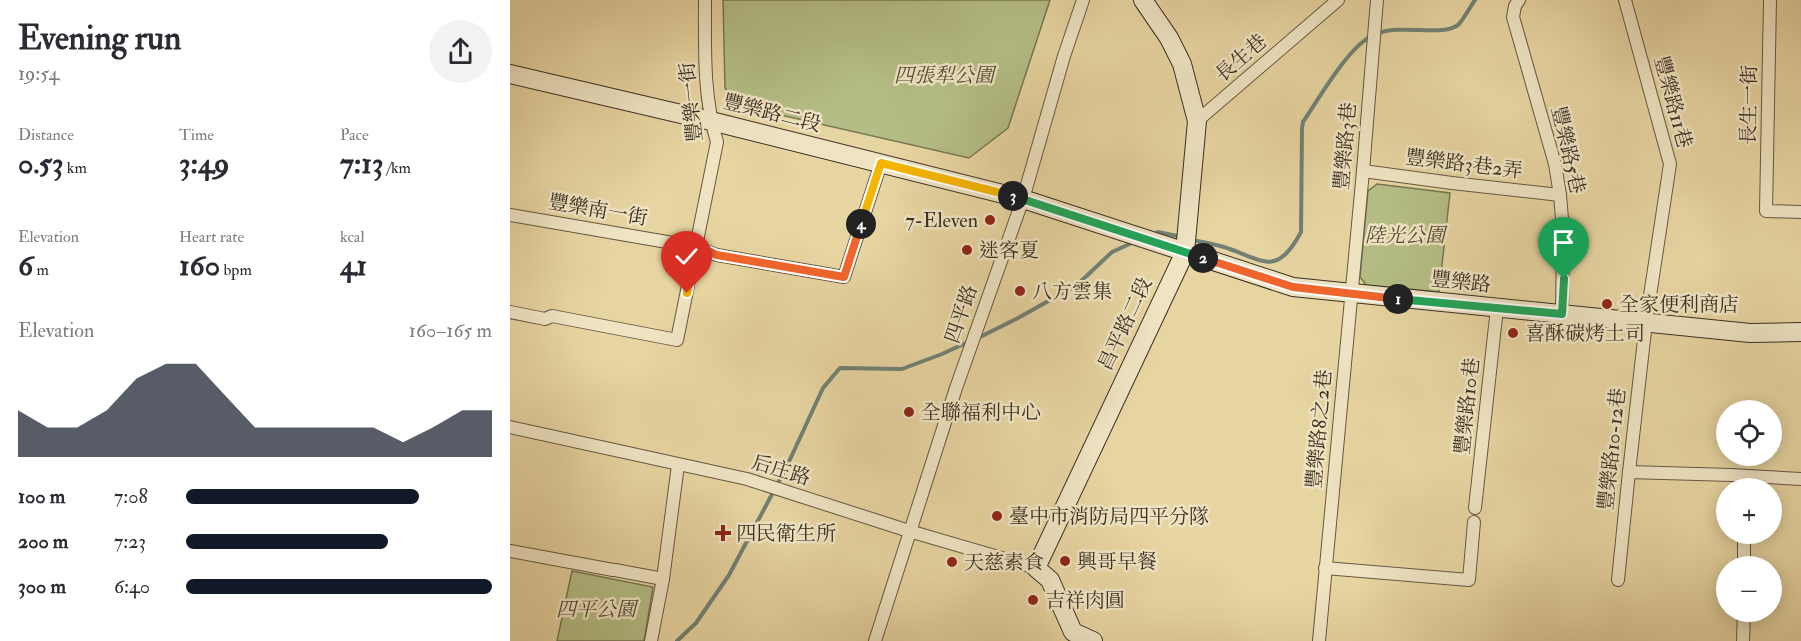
<!DOCTYPE html>
<meta charset="utf-8">
<style>
body{margin:0;font-family:"IM FELL Double Pica","Noto Serif TC",serif;background:#f2f2f3;color:#2b2b33;height:100vh;display:flex;flex-direction:column;font-size:22px;white-space:nowrap}
*{box-sizing:border-box;margin:0}
p{font-size:20px;color:#7c7c81}
.icon{flex:none;width:33px;height:33px;fill:none;stroke:currentColor;stroke-width:2;stroke-linecap:round;stroke-linejoin:round}
.map{position:relative;flex:1;overflow:hidden}
.side{display:flex;flex-direction:column;background:#fff;width:510px}
.side>*{flex:none}
.fabs{position:absolute;left:1206px;top:400px;display:grid;gap:12px}
.fabs a{display:grid;place-items:center;width:66px;height:66px;border-radius:50%;background:#fff;box-shadow:0 3px 15px #0003;font-size:30px}
.pin{position:absolute;display:grid;place-items:center;width:51px;height:51px;color:#fff;margin:-62px -26px;border-radius:50% 50% 50% 0;rotate:-45deg;box-shadow:0 0 6px #0007}
.pin .icon{rotate:45deg}
.km{position:absolute;width:30px;height:30px;margin:-15px;border-radius:50%;background:#222;color:#fff;font-size:16px;line-height:30px;text-align:center}
.round{display:grid;place-items:center;flex:none;width:63px;height:63px;border-radius:32px;background:#f2f2f3}
.summary{display:flex;align-items:center;justify-content:space-between;height:102px;padding:0 18px}
h1{font-size:33px;font-weight:700;line-height:45px}
.stats{display:grid;grid-template-columns:repeat(3,1fr);gap:9px;height:102px;padding:6px 18px}
.stats div{display:grid;align-content:center}
.stats b{font-size:30px;font-weight:700}
.stats small{font-size:16px;font-weight:400}
.stats p{font-size:16px}
.chart{height:168px;padding:12px 18px}
.chart p{display:flex;justify-content:space-between}
.chart svg{width:100%;height:108px;margin-top:6px;fill:#111827;opacity:.7}
ul{padding:0 18px;list-style:none;font-size:20px}
li{display:grid;grid-template-columns:96px 72px 1fr;align-items:center;height:45px}
li i{height:15px;border-radius:8px;background:#111827}
main{display:flex;flex:1;min-height:0}
.map>svg:first-child{display:block}
.green{fill:#b4bd85;stroke:#787654;stroke-width:1.5}
.lines{fill:none;stroke-linecap:round;stroke-linejoin:round}
.stream{stroke:#728173;stroke-width:4}
.street-casing{stroke:#665842;stroke-width:14}
.secondary-casing{stroke:#3b2f23;stroke-width:20}
.street{stroke:#efe3c2;stroke-width:12}
.secondary{stroke:#efe3c2;stroke-width:18}
.split-1-casing{stroke:#fff;stroke-width:12}
.split-2-casing{stroke:#fff;stroke-width:12}
.split-3-casing{stroke:#fff;stroke-width:12}
.split-4-casing{stroke:#fff;stroke-width:12}
.split-5-casing{stroke:#fff;stroke-width:12}
.split-6-casing{stroke:#fff;stroke-width:12}
.split-1{stroke:#22a559;stroke-width:8}
.split-2{stroke:#f0652b;stroke-width:8}
.split-3{stroke:#22a559;stroke-width:8}
.split-4{stroke:#f5b400;stroke-width:8}
.split-5{stroke:#f0652b;stroke-width:8}
.split-6{stroke:#f5b400;stroke-width:8}
.poi-dot{fill:#8f2418;stroke:#efe3c2;stroke-width:2}
.labels{text-anchor:middle;dominant-baseline:central;stroke-width:5;stroke-linejoin:round;paint-order:stroke}
.street-label{font-size:20px;fill:#3b2f23;stroke:#efe3c2}
.park-label{font-size:20px;font-style:italic;fill:#534b37;stroke:#efe3c2}
.poi-label{font-size:20px;fill:#3b2f23;stroke:#efe3c2;text-anchor:start}
</style>
<main>
<section class="side">
<div class="summary"><div><h1>Evening run</h1><p>19:54</p></div><a class="round"><svg class="icon" aria-label="share" viewBox="0 0 24 24"><path d="M12 15V3M7 8l5-5 5 5M5 13v7h14v-7"/></svg></a></div>
<div class="stats">
<div><p>Distance</p><b>0.53<small> km</small></b></div>
<div><p>Time</p><b>3:49</b></div>
<div><p>Pace</p><b>7:13<small> /km</small></b></div>
</div>
<div class="stats">
<div><p>Elevation</p><b>6<small> m</small></b></div>
<div><p>Heart rate</p><b>160<small> bpm</small></b></div>
<div><p>kcal</p><b>41</b></div>
</div>
<div class="chart"><p><span>Elevation</span>160–165 m</p>
<svg viewBox="0 0 160 44" preserveAspectRatio="none"><path d="M0 44V25L10 32L20 32L30 25L40 12L50 6L60 6L70 19L80 32L90 32L100 32L110 32L120 32L130 38L140 32L150 25L160 25V44z"/></svg>
</div>
<ul>
<li><b>100 m</b>7:08<i style="width:76%"></i></li>
<li><b>200 m</b>7:23<i style="width:66%"></i></li>
<li><b>300 m</b>6:40<i style="width:100%"></i></li>
</ul>
</section>
<div class="map">
<svg width="1291" height="641" viewBox="0 0 1291 641">
<rect width="100%" height="100%" fill="#e6d4a1"/>
<filter id="stains"><feTurbulence type="fractalNoise" baseFrequency=".00333" numOctaves="4"/><feColorMatrix values="0 0 0 0 .2 0 0 0 0 .09 0 0 0 0 .02 0 0 0 .5 -.17"/></filter>
<radialGradient id="worn" r=".72"><stop offset=".6" stop-color="#630" stop-opacity="0"/><stop offset="1" stop-color="#630" stop-opacity=".3"/></radialGradient>
<g class="green">
<path d="M213,0H540L498,128L459,158L236,107L226,101L215,88Z"/>
<path d="M867,184L940,193L929,292L856,285L850,277L858,191Z"/>
<path d="M62,571L143,587L134,641H47Z"/>
</g>
<g class="lines">
<g class="stream">
<path d="M867,34C889,23 935,38 949,24C955,17 960,7 965,0"/>
<path d="M642,235L648,232L672,237"/>
<path d="M682,240C693,242 704,244 714,247C752,259 766,279 791,232L792,128L793,122C808,100 838,48 860,37"/>
<path d="M468,338L508,318L567,285L602,252L624,242"/>
<path d="M167,641L186,623L219,575L277,466L313,388L330,368L392,369L432,354L458,342"/>
</g>
<g class="street-casing">
<g id="street">
<path d="M1009,0L1005,6L1003,17L1045,164L1050,195L1053,230L1052,314"/>
<path d="M1260,0L1256,211L1291,212"/>
<path d="M687,121L828,0"/>
<path d="M853,171L942,183L1050,195"/>
<path d="M0,215L186,247L207,255L334,277L371,163"/>
<path d="M0,312L35,319L42,316L167,340L207,142C193,96 195,48 195,0"/>
<path d="M0,427L237,479L399,531L526,568"/>
<path d="M1119,472L1221,475L1291,479"/>
<path d="M965,508L987,308"/>
<path d="M0,551L103,570"/>
<path d="M1234,567V534"/>
<path d="M815,568L959,580L964,522"/>
<path d="M105,570L153,579"/>
<path d="M1108,580L1119,472L1136,322L1160,164L1115,0"/>
<path d="M141,641L153,579L168,465"/>
<path d="M365,641L446,388L513,199L554,56L573,0"/>
<path d="M809,641L853,171L867,0"/>
<path d="M1233,641L1234,612"/>
</g>
</g>
<g class="secondary-casing">
<g id="secondary">
<path d="M0,74L201,121L513,199L783,287L1240,333L1291,332"/>
<path d="M583,641L563,632L540,580L526,568L675,252L687,121L672,64L659,38L633,0"/>
</g>
</g>
<use href="#street" class="street"/>
<use href="#secondary" class="secondary"/>
</g>
<g class="lines">
<g class="split-1-casing">
<path id="split-1" d="M888,299L1052,314L1054,279"/>
</g>
<g class="split-2-casing">
<path id="split-2" d="M693,258L783,287L888,299"/>
</g>
<g class="split-3-casing">
<path id="split-3" d="M503,196L693,258"/>
</g>
<g class="split-4-casing">
<path id="split-4" d="M351,224L371,163L503,196"/>
</g>
<g class="split-5-casing">
<path id="split-5" d="M193,249L207,255L334,277L351,224"/>
</g>
<g class="split-6-casing">
<path id="split-6" d="M177,293L186,247L193,249"/>
</g>
<use href="#split-1" class="split-1"/>
<use href="#split-2" class="split-2"/>
<use href="#split-3" class="split-3"/>
<use href="#split-4" class="split-4"/>
<use href="#split-5" class="split-5"/>
<use href="#split-6" class="split-6"/>
</g>
<g class="poi-dot">
<circle cx="480" cy="220" r="6"/>
<circle cx="457" cy="250" r="6"/>
<circle cx="510" cy="291" r="6"/>
<circle cx="1097" cy="304" r="6"/>
<circle cx="1003" cy="333" r="6"/>
<circle cx="399" cy="412" r="6"/>
<circle cx="487" cy="516" r="6"/>
<path d="M210 524h6v6h6v6h-6v6h-6v-6h-6v-6h6z"/>
<circle cx="555" cy="561" r="6"/>
<circle cx="442" cy="562" r="6"/>
<circle cx="523" cy="600" r="6"/>
</g>
<g class="labels">
<g class="street-label">
<text transform="translate(731 58) rotate(-41)">長生巷</text>
<text transform="translate(181 102) rotate(-96)">豐樂一街</text>
<text transform="translate(1163 102) rotate(75)">豐樂路11巷</text>
<text transform="translate(1239 105) rotate(-89)">長生一街</text>
<text transform="translate(262 113) rotate(14)">豐樂路二段</text>
<text transform="translate(835 146) rotate(-85)">豐樂路3巷</text>
<text transform="translate(1058 150) rotate(77)">豐樂路5巷</text>
<text transform="translate(954 164) rotate(7)">豐樂路3巷2弄</text>
<text transform="translate(88 210) rotate(10)">豐樂南一街</text>
<text transform="translate(951 282) rotate(6)">豐樂路</text>
<text transform="translate(451 314) rotate(-71)">四平路</text>
<text transform="translate(615 324) rotate(-65)">昌平路二段</text>
<text transform="translate(957 406) rotate(-84)">豐樂路10巷</text>
<text transform="translate(809 429) rotate(-85)">豐樂路8之2巷</text>
<text transform="translate(1102 449) rotate(-84)">豐樂路10-12巷</text>
<text transform="translate(271 470) rotate(17)">后庄路</text>
</g>
<g class="park-label">
<text x="434" y="75">四張犁公園</text>
<text x="895" y="235">陸光公園</text>
<text x="86" y="609">四平公園</text>
</g>
<g class="poi-label">
<text x="468" y="220" text-anchor="end">7-Eleven</text>
<text x="469" y="250">迷客夏</text>
<text x="522" y="291">八方雲集</text>
<text x="1109" y="304">全家便利商店</text>
<text x="1015" y="333">喜酥碳烤土司</text>
<text x="411" y="412">全聯福利中心</text>
<text x="499" y="516">臺中市消防局四平分隊</text>
<text x="226" y="533">四民衛生所</text>
<text x="567" y="561">興哥早餐</text>
<text x="454" y="562">天慈素食</text>
<text x="535" y="600">吉祥肉圓</text>
</g>
</g>
<rect width="100%" height="100%" filter="url(#stains)"/>
<rect width="100%" height="100%" fill="url(#worn)"/>
</svg>
<div class="fabs">
<a><svg class="icon" aria-label="locate" viewBox="0 0 24 24"><circle cx="12" cy="12" r="6"/><path d="M12 2v4M12 18v4M2 12h4M18 12h4"/></svg></a>
<a>+</a>
<a>−</a>
</div>
<div class="pin" style="left:1054px;top:279px;background:#1e9e55"><svg class="icon" aria-label="arrive" viewBox="0 0 24 24"><path d="M6 21V4h12l-3 4 3 4H6"/></svg></div>
<div class="pin" style="left:177px;top:293px;background:#d93025"><svg class="icon" aria-label="check" viewBox="0 0 24 24"><path d="M5 12l5 5 9-10"/></svg></div>
<b class="km" style="left:888px;top:299px">1</b>
<b class="km" style="left:693px;top:258px">2</b>
<b class="km" style="left:503px;top:196px">3</b>
<b class="km" style="left:351px;top:224px">4</b>
</div>
</main>
